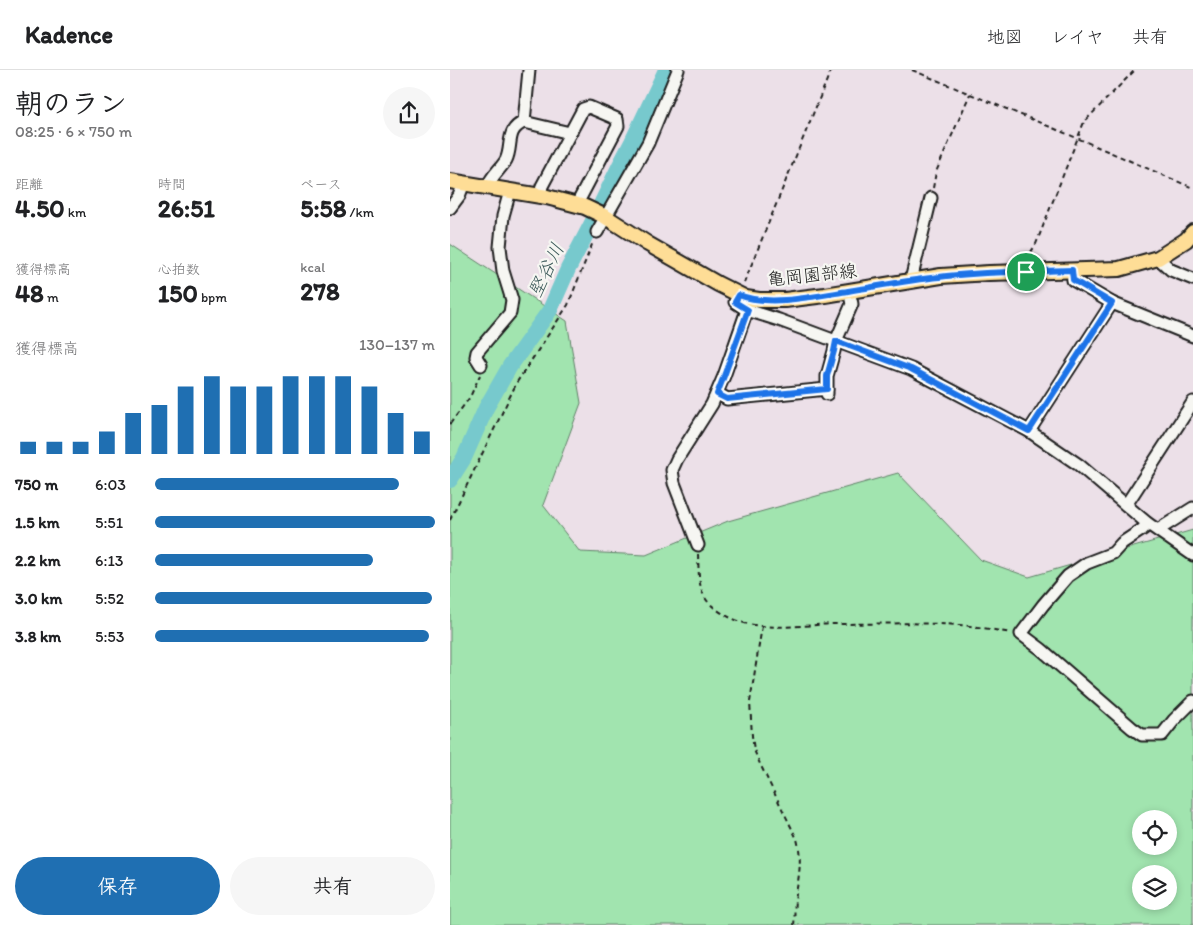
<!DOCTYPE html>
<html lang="ja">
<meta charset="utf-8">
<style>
body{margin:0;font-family:Itim,"Klee One",sans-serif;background:#f6f6f6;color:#202124;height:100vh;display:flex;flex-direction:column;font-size:19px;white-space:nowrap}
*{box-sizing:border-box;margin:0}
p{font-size:16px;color:#757577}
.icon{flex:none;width:28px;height:28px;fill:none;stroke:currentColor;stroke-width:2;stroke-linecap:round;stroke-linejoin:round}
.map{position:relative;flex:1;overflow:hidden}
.details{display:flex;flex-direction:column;background:#fff;width:450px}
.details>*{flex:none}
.fabs{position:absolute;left:682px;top:740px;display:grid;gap:10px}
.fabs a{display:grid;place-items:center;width:45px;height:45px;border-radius:50%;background:#fff;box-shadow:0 2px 8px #0003;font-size:25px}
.pin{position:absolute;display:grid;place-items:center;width:42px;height:42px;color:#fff;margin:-21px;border:2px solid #fff;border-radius:50%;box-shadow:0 1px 5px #0007}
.round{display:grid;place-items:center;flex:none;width:52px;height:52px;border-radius:26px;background:#f6f6f6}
.overview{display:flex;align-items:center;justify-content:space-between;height:85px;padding:0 15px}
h1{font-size:28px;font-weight:700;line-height:38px}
.metrics{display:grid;grid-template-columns:repeat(3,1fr);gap:8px;height:85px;padding:5px 15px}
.metrics div{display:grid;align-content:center}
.metrics b{font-size:25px;font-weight:700}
.metrics small{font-size:14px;font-weight:400}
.metrics p{font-size:14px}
.chart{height:140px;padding:10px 15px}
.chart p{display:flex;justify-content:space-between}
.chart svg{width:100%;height:90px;margin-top:5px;stroke:#1f6fb2;stroke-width:6}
.cta{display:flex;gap:10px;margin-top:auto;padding:10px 15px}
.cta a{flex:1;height:58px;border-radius:30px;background:#1f6fb2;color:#fff;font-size:20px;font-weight:700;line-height:58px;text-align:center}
.cta a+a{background:#f6f6f6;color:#202124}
ul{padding:0 15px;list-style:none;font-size:16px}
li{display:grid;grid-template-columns:80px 60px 1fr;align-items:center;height:38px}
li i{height:12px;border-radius:6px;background:#1f6fb2}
header{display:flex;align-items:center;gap:30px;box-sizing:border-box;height:70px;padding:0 25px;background:#fff;border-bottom:1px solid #e0e0e0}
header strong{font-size:24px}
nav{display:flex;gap:28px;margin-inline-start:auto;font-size:18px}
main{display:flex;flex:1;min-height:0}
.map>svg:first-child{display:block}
.green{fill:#a1e4af;stroke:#5e8066;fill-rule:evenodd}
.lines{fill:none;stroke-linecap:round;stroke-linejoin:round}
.river{stroke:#77c9cd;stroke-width:16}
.minor-casing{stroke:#1c1c1c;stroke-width:15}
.major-casing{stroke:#1c1c1c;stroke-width:18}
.path{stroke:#1c1c1c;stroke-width:2;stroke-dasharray:5 4;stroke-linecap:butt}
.minor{stroke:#f6f6f2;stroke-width:11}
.major{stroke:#fedd96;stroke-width:14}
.route-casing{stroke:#fff;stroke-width:10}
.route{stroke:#1a73e8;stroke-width:6}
.labels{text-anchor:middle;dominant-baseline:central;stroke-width:4.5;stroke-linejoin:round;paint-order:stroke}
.street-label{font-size:18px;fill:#1c1c1c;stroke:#f6f6f2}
.water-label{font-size:19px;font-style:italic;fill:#3c595a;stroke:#f6f6f2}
</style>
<header>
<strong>Kadence</strong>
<nav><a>地図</a><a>レイヤ</a><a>共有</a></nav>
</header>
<main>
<section class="details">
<div class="overview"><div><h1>朝のラン</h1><p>08:25 · 6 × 750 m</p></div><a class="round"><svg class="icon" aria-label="share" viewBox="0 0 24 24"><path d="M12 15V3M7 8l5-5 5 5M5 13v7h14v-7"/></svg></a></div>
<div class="metrics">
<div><p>距離</p><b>4.50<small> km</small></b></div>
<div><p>時間</p><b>26:51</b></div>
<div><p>ペース</p><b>5:58<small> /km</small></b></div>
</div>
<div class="metrics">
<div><p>獲得標高</p><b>48<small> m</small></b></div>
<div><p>心拍数</p><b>150<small> bpm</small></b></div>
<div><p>kcal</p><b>278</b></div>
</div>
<div class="chart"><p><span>獲得標高</span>130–137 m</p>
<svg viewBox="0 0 160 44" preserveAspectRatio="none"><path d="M5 44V38M15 44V38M25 44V38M35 44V33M45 44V24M55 44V20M65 44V11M75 44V6M85 44V11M95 44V11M105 44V6M115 44V6M125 44V6M135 44V11M145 44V24M155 44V33"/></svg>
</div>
<ul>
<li><b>750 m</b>6:03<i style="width:87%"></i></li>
<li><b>1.5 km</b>5:51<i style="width:100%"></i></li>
<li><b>2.2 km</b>6:13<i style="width:78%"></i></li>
<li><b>3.0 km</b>5:52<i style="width:99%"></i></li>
<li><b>3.8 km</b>5:53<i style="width:98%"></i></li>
</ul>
<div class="cta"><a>保存</a><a>共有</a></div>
</section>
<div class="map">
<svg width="743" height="855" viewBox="0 0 743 855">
<rect width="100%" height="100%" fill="#ece0e8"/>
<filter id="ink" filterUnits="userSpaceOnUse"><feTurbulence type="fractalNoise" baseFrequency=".02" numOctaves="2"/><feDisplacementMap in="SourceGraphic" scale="10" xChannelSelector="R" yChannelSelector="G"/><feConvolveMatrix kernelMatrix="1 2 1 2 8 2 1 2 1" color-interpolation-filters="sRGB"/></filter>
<g filter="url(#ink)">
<path class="green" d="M0,174L117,251L131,333L93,435L130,482L196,485L278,451L448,403L531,490L579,507L743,460V855H0ZM691,749H719V776H691ZM691,804H719V831H691Z"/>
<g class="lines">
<path class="river" d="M0,410L14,388L36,338L60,296L100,240L118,199L142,153L170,95L182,72L216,0"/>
<g class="minor-casing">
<g id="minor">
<path d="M74,52L120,63"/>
<path d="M37,117C42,105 50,100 56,90C63,76 55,60 74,52L79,0"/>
<path d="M90,126L92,116L133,39L139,37L167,49L168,56L127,134"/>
<path d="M0,138L9,126L14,113"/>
<path d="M147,162L198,73L228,0"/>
<path d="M708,188L721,200L743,209"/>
<path d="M623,200V210L662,233L743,266"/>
<path d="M461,210L481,128"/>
<path d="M289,225L285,232L297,240L329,250L461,299L579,361L629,395L697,453L743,485"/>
<path d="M31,295L26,287L27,282L60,243L62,230L53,201L50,177L53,146L60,121"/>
<path d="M267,323L277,329L377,319"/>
<path d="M377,324V306L384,281L386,271L402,234L399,221"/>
<path d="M579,361L662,233"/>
<path d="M676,435L743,332"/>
<path d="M697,453L693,459L672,473L663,483L637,493L618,506L593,535L571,564L591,579L682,658L692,665H712L724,650L743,631"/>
<path d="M708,460L743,438"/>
<path d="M248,475L224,413L222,400L227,389L262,334L274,306L297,240"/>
</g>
</g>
<g class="major-casing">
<path id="major" d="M0,111L97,127L135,137L156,147L198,174L268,214L296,228L309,230H335L375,225L491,206L539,203L669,199L708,188L736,170L743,162"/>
</g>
<g class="path">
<path d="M462,0L627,68L743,118"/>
<path d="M483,118L486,102L520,24"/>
<path d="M576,190L586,174L634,52L685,0"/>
<path d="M294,213L381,0"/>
<path d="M0,354L20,327L30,305"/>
<path d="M0,450L67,312L118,235L143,172"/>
<path d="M248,484C249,501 247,521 260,534C272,545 289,553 304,555C330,559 357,555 384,554C425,554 467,552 509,555C526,556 544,560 561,563"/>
<path d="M312,556L300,632L302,666L304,680L310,694L347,769C353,792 348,809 345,831C344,839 345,847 344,855"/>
</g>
<use href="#minor" class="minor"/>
<use href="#major" class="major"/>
</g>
</g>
<g class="lines" filter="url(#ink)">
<g class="route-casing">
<path id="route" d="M622,200L623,210L662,233L579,361L461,299L386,271L384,281L377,306V319L277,329L267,324L274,306L298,240L285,232L289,225C318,237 367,226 398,221C429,216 459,210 489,207C533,201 578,202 622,200Z"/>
</g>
<use href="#route" class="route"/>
</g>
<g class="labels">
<g class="street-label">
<text transform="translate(362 205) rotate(-6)">亀岡園部線</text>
</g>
<g class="water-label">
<text transform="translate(96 200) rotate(-64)">堅谷川</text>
</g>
</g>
</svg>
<div class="fabs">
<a><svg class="icon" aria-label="locate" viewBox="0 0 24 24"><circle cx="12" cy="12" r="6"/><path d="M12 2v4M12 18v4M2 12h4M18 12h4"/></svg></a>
<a><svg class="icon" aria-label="layers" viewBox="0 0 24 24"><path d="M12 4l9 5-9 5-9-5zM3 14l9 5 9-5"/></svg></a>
</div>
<div class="pin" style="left:576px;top:202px;background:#1e9e55"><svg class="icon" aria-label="arrive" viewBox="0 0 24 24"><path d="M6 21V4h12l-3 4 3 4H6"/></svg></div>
</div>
</main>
